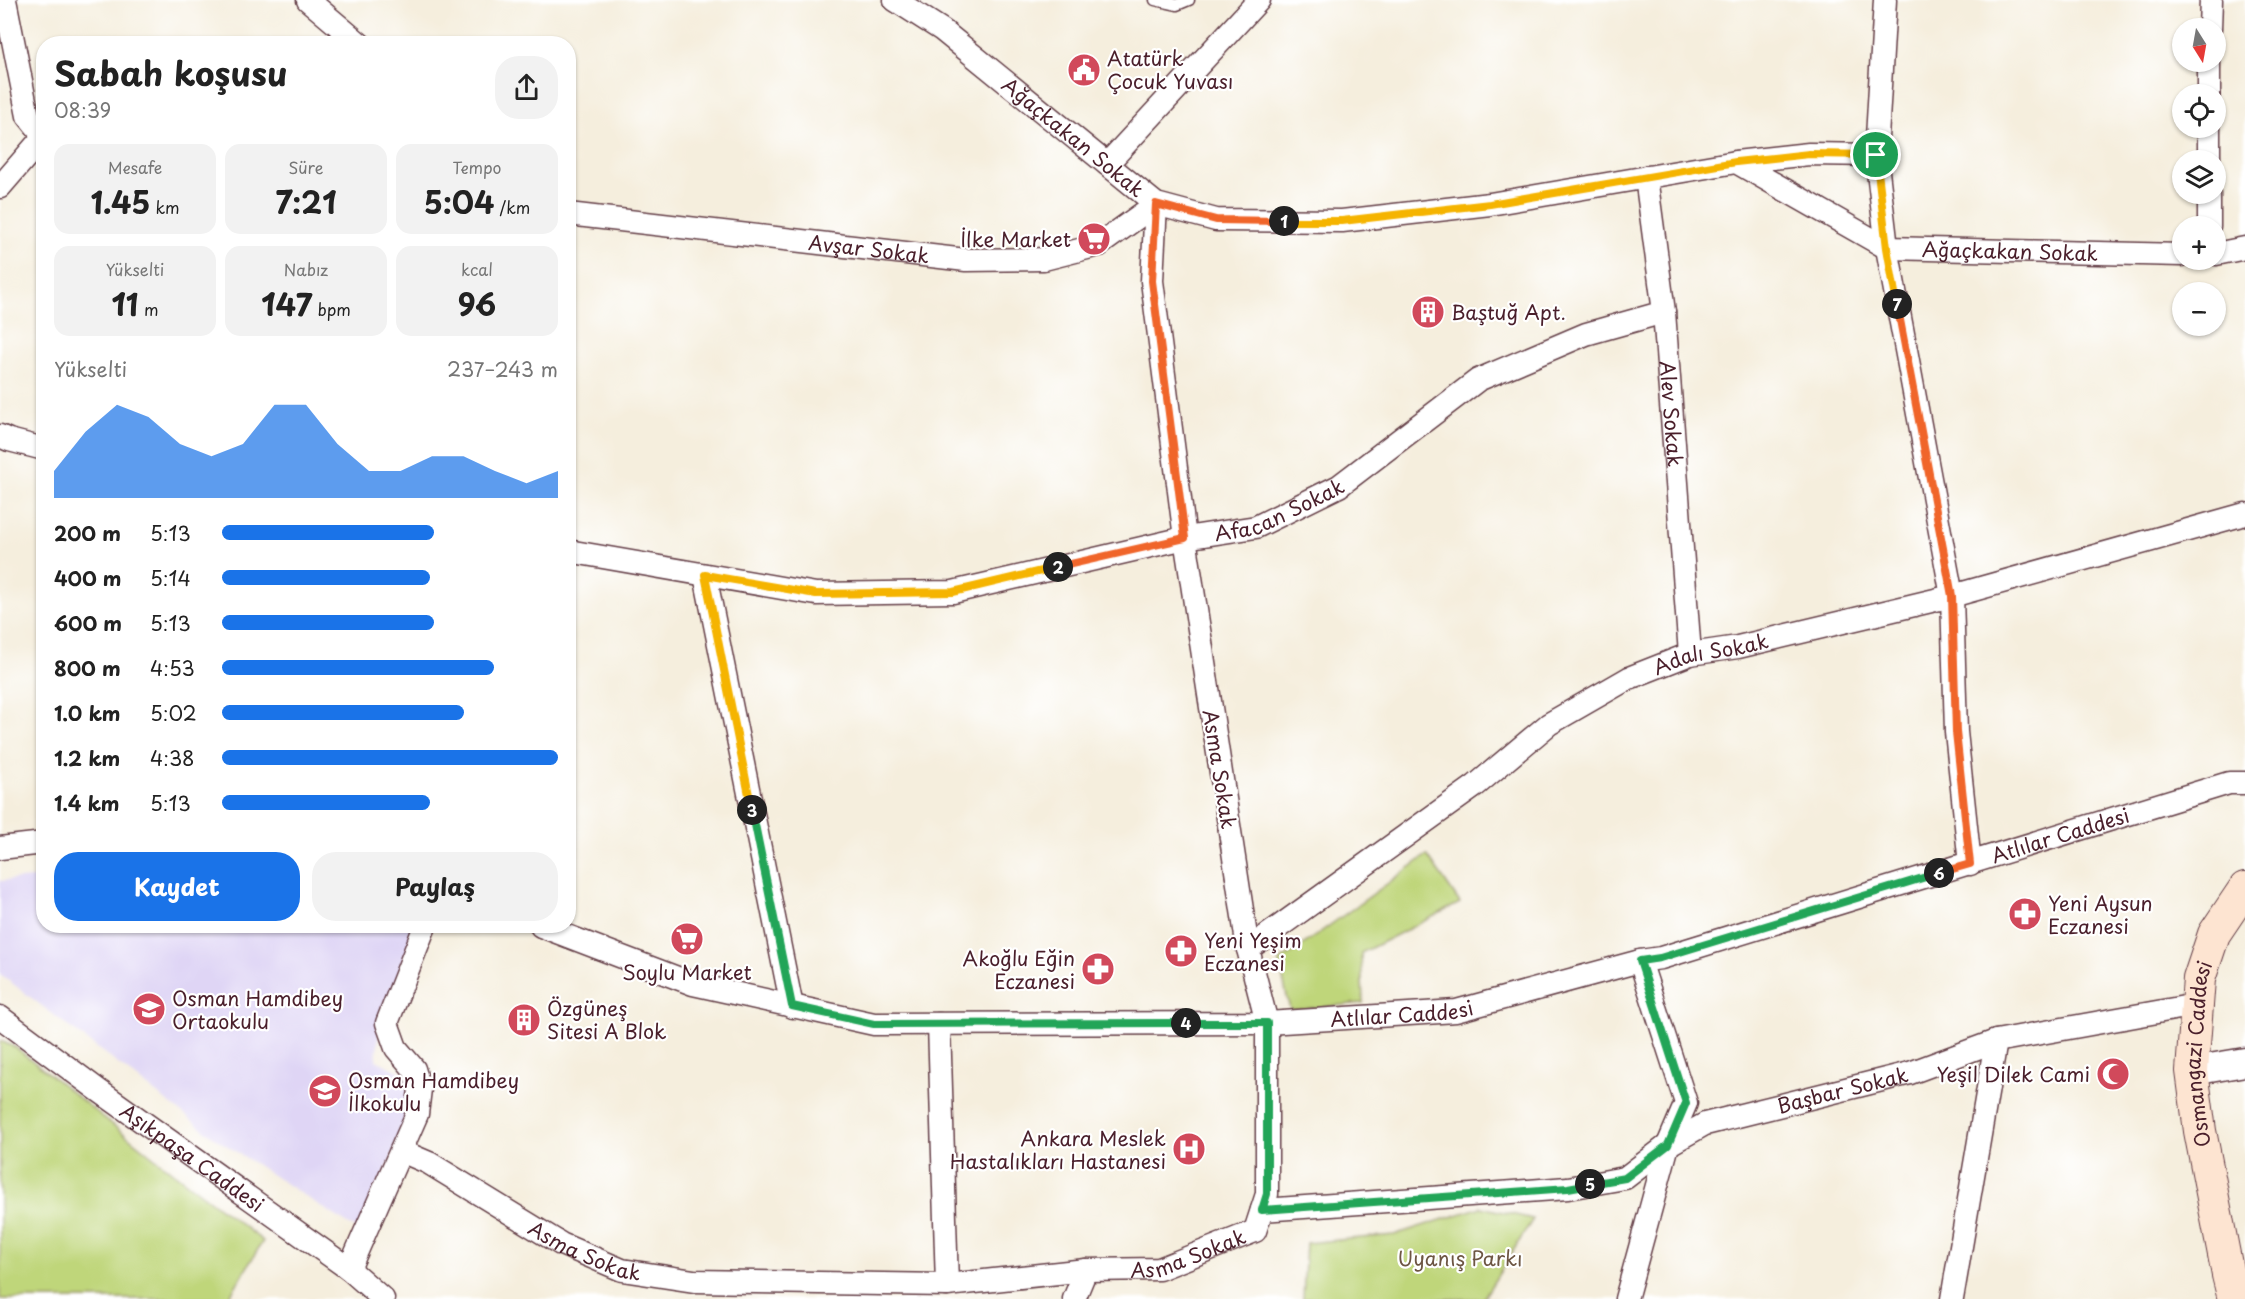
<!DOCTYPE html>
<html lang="tr">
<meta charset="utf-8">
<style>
body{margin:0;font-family:"Playpen Sans",sans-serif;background:#f2f2f2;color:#222;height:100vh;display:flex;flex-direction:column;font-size:22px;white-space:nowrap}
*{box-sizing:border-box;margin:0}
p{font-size:20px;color:#767676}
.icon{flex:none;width:33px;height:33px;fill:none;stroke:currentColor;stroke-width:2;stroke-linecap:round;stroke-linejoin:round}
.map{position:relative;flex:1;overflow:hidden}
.details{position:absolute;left:36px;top:36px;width:540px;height:897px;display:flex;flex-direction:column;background:#fff;border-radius:24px;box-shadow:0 2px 4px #0004}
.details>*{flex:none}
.needle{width:39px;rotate:169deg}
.buttons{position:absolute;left:2172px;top:18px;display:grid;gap:12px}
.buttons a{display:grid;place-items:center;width:54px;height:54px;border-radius:50%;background:#fff;box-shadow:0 2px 4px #0004;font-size:30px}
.pin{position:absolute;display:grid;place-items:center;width:51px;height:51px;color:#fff;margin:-26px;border:3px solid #fff;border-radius:50%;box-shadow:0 2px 6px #0007}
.km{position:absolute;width:30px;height:30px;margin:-15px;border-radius:50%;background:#222;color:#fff;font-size:16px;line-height:30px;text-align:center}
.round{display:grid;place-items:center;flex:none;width:63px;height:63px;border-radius:24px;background:#f2f2f2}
.overview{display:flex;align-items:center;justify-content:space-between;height:102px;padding:0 18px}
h1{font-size:33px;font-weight:700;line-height:45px}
.figures{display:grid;grid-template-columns:repeat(3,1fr);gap:9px;height:102px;padding:6px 18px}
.figures div{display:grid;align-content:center;border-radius:15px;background:#f2f2f2;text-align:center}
.figures b{font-size:30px;font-weight:700}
.figures small{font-size:16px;font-weight:400}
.figures p{font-size:16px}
.chart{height:168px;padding:12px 18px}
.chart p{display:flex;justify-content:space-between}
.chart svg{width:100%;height:108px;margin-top:6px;fill:#1a73e8;opacity:.7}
.button{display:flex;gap:12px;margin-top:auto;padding:12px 18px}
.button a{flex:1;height:69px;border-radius:24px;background:#1a73e8;color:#fff;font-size:24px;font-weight:700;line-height:69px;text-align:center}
.button a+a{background:#f2f2f2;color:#222}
ul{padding:0 18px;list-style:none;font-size:20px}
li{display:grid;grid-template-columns:96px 72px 1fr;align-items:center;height:45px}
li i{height:15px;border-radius:8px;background:#1a73e8}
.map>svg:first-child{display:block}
.built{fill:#dfd5f5}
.green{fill:#bfd67a;stroke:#847a52;stroke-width:1.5}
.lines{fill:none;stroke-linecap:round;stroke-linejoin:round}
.service-casing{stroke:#643e46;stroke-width:13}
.minor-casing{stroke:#643e46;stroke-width:25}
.tertiary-casing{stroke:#643e46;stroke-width:31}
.secondary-casing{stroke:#643e46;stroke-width:34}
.service{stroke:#fff;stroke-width:10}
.minor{stroke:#fff;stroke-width:22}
.tertiary{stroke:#fff;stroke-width:28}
.secondary{stroke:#fde4d1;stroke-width:32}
.split-1-casing{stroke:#fff;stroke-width:12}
.split-2-casing{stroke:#fff;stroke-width:12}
.split-3-casing{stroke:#fff;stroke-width:12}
.split-4-casing{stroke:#fff;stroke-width:12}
.split-5-casing{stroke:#fff;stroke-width:12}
.split-6-casing{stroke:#fff;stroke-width:12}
.split-7-casing{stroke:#fff;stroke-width:12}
.split-8-casing{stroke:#fff;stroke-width:12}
.split-1{stroke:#f5b400;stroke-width:8}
.split-2{stroke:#f0652b;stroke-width:8}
.split-3{stroke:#f5b400;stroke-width:8}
.split-4{stroke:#22a559;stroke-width:8}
.split-5{stroke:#22a559;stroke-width:8}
.split-6{stroke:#22a559;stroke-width:8}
.split-7{stroke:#f0652b;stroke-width:8}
.split-8{stroke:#f5b400;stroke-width:8}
.labels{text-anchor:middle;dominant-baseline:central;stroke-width:4.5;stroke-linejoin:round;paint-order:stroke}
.poi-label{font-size:20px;fill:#4a1f2b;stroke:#fff;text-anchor:start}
.street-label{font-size:20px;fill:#4a1f2b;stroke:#fff}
.park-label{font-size:20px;fill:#6d5643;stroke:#fff}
</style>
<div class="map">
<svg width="2245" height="1299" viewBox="0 0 2245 1299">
<rect width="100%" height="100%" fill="#fff"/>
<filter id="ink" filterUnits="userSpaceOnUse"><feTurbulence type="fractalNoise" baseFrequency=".0167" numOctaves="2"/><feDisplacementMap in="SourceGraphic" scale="12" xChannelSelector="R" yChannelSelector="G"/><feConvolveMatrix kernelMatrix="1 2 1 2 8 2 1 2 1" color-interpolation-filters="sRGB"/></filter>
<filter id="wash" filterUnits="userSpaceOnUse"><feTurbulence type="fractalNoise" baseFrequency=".008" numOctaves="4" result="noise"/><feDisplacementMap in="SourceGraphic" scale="24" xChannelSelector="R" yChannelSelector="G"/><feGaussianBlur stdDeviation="1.35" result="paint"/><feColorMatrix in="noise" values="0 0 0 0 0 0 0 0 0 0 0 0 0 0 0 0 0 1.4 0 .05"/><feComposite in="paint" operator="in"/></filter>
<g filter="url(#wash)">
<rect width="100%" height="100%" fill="#f5eedd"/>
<path class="built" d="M43,877L44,926H416L379,1033L376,1060L409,1076L414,1107L359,1231L215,1138L0,974V881Z"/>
<g class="green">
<path d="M1427,855L1460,903L1361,953L1363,1003L1290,1010L1279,962Z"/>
<path d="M0,1041L15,1047L166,1167L263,1241L228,1299H0Z"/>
<path d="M1481,1207L1533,1219L1483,1299H1303L1306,1243L1394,1235Z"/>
</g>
</g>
<g filter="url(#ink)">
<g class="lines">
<g class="service-casing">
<path id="service" d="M1155,0L1177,5L1189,0"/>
</g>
<g class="minor-casing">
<g id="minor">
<path d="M308,0L360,44"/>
<path id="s1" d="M895,0L942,30L1156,204L1216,220L1342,221L1490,204L1736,162L1887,248L2182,255"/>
<path d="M1885,0L1876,155L1887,248L1952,596L1956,732L1970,864"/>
<path d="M2210,28L2211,0"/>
<path d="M2209,62V94"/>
<path d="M2209,128V160"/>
<path d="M1736,162L1809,154L1876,155"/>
<path d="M1107,164L1259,0"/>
<path id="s2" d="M1646,177L1664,312L1690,654"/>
<path d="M0,187L44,136L28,116L5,0"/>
<path d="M2209,194V226"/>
<path id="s3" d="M568,214L966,260L1044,259L1099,245L1156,204"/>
<path d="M2216,254L2245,248"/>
<path d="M0,436L9,440L44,449"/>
<path id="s4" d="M568,551L816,594L953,592L1185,538L1256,527L1339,486L1478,380L1586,334L1664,312"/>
<path d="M705,575L792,1007"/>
<path d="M0,848L44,843"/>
<path id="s5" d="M541,926L693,984L874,1024L1267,1023L1456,1011L1640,961L1661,958L2229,783H2245"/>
<path id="s6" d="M1248,949L1475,786L1549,724L1629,678L1690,654L1738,647L1952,596L2245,514"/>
<path id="s7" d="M0,1017L98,1090L349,1269L383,1299"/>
<path d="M939,1024L947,1285"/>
<path id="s8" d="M401,1151L429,1163L561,1244L622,1270L694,1281L947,1285L1086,1270L1159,1269L1255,1231L1267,1194V1023L1248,949L1185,538L1152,281L1156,204"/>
<path id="s9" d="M1262,1210L1568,1188L1625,1178L1668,1145L1705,1124L1910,1073L1996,1041L2196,1005"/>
<path d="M349,1269L417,1114L420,1089L414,1069L396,1048L387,1023L425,926"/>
<path d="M1074,1299L1086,1270"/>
<path d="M1626,1299L1668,1145L1686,1103L1640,961"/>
<path d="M1952,1299L1996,1041"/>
</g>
</g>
<g class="tertiary-casing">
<path id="tertiary" d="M2192,1071L2245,1062"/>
</g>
<g class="secondary-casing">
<g id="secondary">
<path id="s10" d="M2234,1299L2228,1275L2200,1131L2192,1071L2199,979L2214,934L2245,888"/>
</g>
</g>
<use href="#service" class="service"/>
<use href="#minor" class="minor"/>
<use href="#tertiary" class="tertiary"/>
<use href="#secondary" class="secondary"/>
</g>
</g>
<g class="lines" filter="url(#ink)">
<g class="split-1-casing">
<path id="split-1" d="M1284,221H1342L1490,204L1736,162L1809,154L1876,155"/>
</g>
<g class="split-2-casing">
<path id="split-2" d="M1058,567L1185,538L1152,281L1156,204L1216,220L1284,221"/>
</g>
<g class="split-3-casing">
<path id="split-3" d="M752,810L705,575L816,594L953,592L1058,567"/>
</g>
<g class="split-4-casing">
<path id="split-4" d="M752,810L792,1006L874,1024L1186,1023"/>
</g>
<g class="split-5-casing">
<path id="split-5" d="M1186,1023H1267V1194L1262,1210L1568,1188L1590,1184"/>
</g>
<g class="split-6-casing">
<path id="split-6" d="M1590,1184L1625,1178L1668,1145L1686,1103L1640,961L1660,958L1939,873"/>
</g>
<g class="split-7-casing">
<path id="split-7" d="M1897,304L1952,596L1956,732L1970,864L1939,873"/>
</g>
<g class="split-8-casing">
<path id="split-8" d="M1876,155L1887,248L1897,304"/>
</g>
<use href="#split-1" class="split-1"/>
<use href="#split-2" class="split-2"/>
<use href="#split-3" class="split-3"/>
<use href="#split-4" class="split-4"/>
<use href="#split-5" class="split-5"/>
<use href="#split-6" class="split-6"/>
<use href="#split-7" class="split-7"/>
<use href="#split-8" class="split-8"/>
</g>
<defs>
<g id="civic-disc" transform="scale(1.725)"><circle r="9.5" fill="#d1495b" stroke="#fff"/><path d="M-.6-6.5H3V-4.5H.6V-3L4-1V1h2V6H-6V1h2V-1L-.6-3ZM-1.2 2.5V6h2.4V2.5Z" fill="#fff"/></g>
<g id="supermarket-disc" transform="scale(1.725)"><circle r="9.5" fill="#d1495b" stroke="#fff"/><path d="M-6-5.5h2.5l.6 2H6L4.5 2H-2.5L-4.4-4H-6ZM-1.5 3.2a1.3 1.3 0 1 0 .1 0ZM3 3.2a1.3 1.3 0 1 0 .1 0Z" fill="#fff"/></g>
<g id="building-disc" transform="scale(1.725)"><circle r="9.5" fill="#d1495b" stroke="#fff"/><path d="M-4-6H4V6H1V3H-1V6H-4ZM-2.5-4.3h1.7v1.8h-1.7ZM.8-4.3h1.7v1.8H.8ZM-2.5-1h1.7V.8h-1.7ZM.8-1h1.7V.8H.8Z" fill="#fff"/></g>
<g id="pharmacy-disc" transform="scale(1.725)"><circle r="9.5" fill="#d1495b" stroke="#fff"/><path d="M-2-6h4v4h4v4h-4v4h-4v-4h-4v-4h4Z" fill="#fff"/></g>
<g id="school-disc" transform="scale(1.725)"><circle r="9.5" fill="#d1495b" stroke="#fff"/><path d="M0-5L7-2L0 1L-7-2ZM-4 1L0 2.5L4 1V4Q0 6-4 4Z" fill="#fff"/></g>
<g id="mosque-disc" transform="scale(1.725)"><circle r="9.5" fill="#d1495b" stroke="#fff"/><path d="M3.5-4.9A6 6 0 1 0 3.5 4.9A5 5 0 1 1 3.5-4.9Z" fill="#fff"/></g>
<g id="hospital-disc" transform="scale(1.725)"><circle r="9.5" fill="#d1495b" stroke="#fff"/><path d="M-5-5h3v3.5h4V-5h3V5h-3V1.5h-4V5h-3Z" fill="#fff"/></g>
</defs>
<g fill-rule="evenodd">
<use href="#civic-disc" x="1084" y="70"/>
<use href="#supermarket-disc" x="1094" y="239"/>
<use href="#building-disc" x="1428" y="312"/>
<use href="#pharmacy-disc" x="2025" y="914"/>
<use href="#supermarket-disc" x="687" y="939"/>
<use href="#pharmacy-disc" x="1181" y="951"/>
<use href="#pharmacy-disc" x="1098" y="969"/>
<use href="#school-disc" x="149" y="1009"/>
<use href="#building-disc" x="524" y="1020"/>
<use href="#mosque-disc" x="2113" y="1074"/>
<use href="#school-disc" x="325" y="1091"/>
<use href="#hospital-disc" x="1189" y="1149"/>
</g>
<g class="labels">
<g class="poi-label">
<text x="1107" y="58">Atatürk<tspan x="1107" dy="23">Çocuk Yuvası</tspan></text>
<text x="1071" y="239" text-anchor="end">İlke Market</text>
<text x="1451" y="312">Baştuğ Apt.</text>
<text x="2048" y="903">Yeni Aysun<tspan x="2048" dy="23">Eczanesi</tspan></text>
<text x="1204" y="940">Yeni Yeşim<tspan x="1204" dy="23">Eczanesi</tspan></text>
<text x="1075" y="958" text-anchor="end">Akoğlu Eğin<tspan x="1075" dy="23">Eczanesi</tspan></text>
<text x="687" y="972" text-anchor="middle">Soylu Market</text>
<text x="172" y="998">Osman Hamdibey<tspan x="172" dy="23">Ortaokulu</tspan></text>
<text x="547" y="1008">Özgüneş<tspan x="547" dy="23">Sitesi A Blok</tspan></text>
<text x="2090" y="1074" text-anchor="end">Yeşil Dilek Cami</text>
<text x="348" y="1080">Osman Hamdibey<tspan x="348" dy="23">İlkokulu</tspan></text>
<text x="1166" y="1138" text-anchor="end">Ankara Meslek<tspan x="1166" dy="23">Hastalıkları Hastanesi</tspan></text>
</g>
<g class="street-label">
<text stroke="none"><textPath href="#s1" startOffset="225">Ağaçkakan Sokak</textPath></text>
<text stroke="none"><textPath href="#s3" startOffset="303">Avşar Sokak</textPath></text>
<text stroke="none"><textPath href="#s1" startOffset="1215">Ağaçkakan Sokak</textPath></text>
<text stroke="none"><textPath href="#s2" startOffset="238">Alev Sokak</textPath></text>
<text stroke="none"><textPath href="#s4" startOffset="726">Afacan Sokak</textPath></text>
<text stroke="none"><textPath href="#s6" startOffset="554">Adalı Sokak</textPath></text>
<text transform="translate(1220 769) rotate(81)">Asma Sokak</text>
<text stroke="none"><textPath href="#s5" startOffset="1560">Atlılar Caddesi</textPath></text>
<text stroke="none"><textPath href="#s5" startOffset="876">Atlılar Caddesi</textPath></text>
<text stroke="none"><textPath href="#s10" startOffset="249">Osmangazi Caddesi</textPath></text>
<text stroke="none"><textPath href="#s9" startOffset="603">Başbar Sokak</textPath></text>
<text stroke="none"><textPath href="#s7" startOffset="238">Aşıkpaşa Caddesi</textPath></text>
<text stroke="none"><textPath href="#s8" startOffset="210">Asma Sokak</textPath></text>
<text stroke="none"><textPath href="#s8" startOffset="822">Asma Sokak</textPath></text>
</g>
<g class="park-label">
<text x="1460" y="1258">Uyanış Parkı</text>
</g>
</g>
</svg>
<div class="buttons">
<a><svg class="needle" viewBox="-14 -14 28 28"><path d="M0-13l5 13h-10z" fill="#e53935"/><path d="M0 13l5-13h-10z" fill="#767676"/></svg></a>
<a><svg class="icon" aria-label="locate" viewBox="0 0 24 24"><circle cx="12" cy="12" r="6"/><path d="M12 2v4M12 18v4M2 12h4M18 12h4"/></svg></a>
<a><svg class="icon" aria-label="layers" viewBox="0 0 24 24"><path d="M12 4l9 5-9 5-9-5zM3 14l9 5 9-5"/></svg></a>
<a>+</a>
<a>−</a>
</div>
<div class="pin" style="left:1876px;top:155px;background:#1e9e55"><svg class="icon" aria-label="arrive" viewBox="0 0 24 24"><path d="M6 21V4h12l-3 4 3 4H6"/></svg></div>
<b class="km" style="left:1284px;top:221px">1</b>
<b class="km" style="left:1058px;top:567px">2</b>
<b class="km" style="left:752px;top:810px">3</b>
<b class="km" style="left:1186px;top:1023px">4</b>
<b class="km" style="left:1590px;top:1184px">5</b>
<b class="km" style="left:1939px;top:873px">6</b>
<b class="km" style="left:1897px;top:304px">7</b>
<section class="details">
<div class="overview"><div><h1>Sabah koşusu</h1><p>08:39</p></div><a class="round"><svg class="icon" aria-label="share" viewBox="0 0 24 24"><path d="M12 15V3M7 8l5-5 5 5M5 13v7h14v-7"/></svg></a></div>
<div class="figures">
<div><p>Mesafe</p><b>1.45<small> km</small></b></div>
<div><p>Süre</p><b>7:21</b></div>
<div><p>Tempo</p><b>5:04<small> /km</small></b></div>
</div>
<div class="figures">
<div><p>Yükselti</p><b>11<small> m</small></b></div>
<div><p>Nabız</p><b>147<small> bpm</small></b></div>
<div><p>kcal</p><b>96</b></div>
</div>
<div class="chart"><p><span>Yükselti</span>237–243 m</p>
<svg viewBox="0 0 160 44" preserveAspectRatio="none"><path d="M0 44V33L10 17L20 6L30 11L40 22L50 27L60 22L70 6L80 6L90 22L100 33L110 33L120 27L130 27L140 33L150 38L160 33V44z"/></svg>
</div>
<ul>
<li><b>200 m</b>5:13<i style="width:63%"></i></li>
<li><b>400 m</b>5:14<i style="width:62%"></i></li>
<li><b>600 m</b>5:13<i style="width:63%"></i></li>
<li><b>800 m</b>4:53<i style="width:81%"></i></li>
<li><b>1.0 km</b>5:02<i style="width:72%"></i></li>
<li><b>1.2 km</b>4:38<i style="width:100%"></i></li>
<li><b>1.4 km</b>5:13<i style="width:62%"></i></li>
</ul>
<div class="button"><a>Kaydet</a><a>Paylaş</a></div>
</section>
</div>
